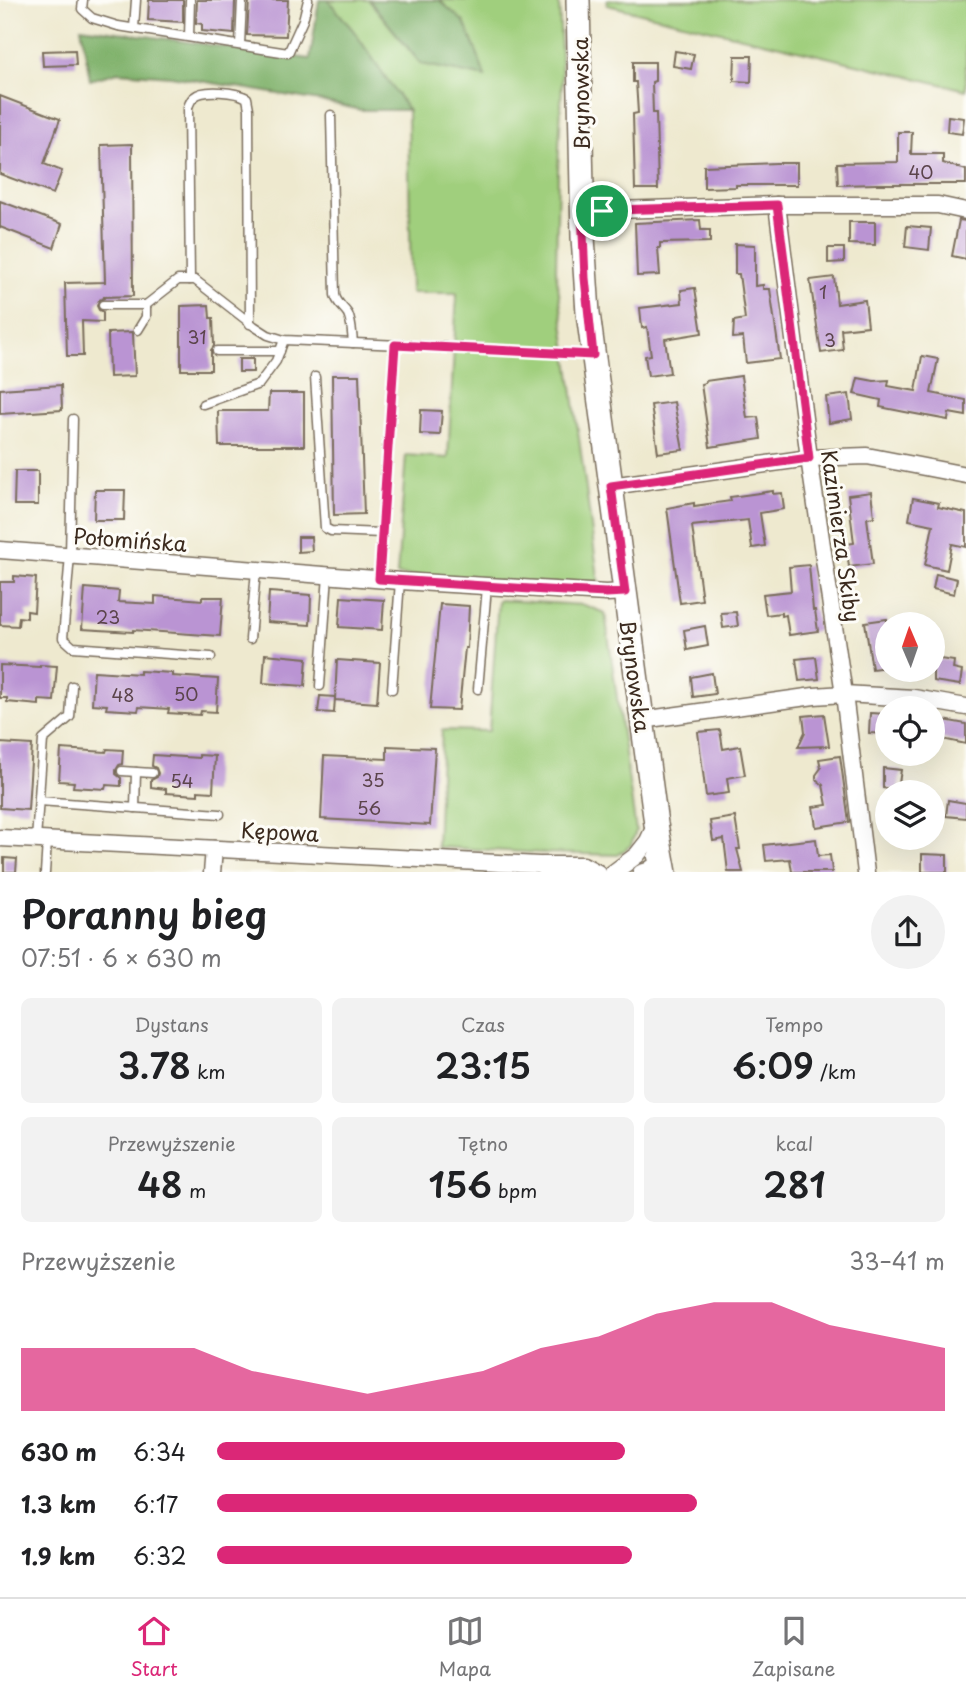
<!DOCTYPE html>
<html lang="pl">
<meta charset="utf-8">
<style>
body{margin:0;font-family:"Playpen Sans",sans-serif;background:#f2f2f2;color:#202124;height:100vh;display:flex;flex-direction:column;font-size:26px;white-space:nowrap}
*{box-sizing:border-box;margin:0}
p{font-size:23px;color:#757577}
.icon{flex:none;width:38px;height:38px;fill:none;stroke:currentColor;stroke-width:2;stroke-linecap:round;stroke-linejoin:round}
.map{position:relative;height:872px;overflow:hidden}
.panel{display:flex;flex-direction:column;background:#fff;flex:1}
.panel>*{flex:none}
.needle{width:46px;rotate:358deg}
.fabs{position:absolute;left:875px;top:612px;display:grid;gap:14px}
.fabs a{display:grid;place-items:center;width:70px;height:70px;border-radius:50%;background:#fff;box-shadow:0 7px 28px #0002;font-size:35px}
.pin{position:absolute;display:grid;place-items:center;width:60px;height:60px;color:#fff;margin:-30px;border:4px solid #fff;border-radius:50%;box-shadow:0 2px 7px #0007}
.round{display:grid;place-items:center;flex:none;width:74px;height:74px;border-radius:37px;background:#f2f2f2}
.summary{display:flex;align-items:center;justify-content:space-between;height:119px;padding:0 21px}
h1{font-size:38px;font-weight:600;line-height:52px}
.metrics{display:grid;grid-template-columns:repeat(3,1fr);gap:10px;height:119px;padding:7px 21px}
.metrics div{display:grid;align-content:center;border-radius:10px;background:#f2f2f2;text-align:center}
.metrics b{font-size:35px;font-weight:600}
.metrics small{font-size:19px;font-weight:400}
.metrics p{font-size:19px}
.chart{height:196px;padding:14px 21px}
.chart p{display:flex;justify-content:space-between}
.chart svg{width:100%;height:126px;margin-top:7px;fill:#db2777;opacity:.7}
ul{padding:0 21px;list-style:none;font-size:23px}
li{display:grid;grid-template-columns:112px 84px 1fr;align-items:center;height:52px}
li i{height:18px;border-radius:9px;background:#db2777}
.tab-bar{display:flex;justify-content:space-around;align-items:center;height:98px;border-top:2px solid #e0e0e0;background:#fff;font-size:19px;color:#757577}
.tab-bar a{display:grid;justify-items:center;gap:4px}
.tab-bar .current{color:#db2777}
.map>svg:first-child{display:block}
.green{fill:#a0cf7d;stroke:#6e7c4e;stroke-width:2}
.forest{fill:#80b26c;stroke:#5e6e45;stroke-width:2}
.building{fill:#ba94d3}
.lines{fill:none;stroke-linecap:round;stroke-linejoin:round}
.service-casing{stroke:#7a6d5c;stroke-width:11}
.minor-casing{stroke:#7a6d5c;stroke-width:19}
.secondary-casing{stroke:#7a6d5c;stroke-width:26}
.service{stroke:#fff;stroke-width:8}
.minor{stroke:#fff;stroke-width:16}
.secondary{stroke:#fff;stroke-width:23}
.route-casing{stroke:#fff;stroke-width:14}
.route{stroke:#db2777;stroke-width:9}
.labels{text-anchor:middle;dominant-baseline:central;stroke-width:6;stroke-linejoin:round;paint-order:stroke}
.number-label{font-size:18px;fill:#5b444b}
.street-label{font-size:21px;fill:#3b2a1e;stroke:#fdfcf7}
</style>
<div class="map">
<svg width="966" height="873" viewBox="0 0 966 873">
<rect width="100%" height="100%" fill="#fdfcf7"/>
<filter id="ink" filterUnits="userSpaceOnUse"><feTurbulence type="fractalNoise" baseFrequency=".0143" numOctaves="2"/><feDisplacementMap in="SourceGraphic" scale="14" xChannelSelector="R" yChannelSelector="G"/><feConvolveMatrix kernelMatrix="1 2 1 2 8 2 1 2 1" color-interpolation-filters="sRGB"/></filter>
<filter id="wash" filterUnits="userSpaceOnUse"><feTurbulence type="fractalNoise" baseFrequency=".00686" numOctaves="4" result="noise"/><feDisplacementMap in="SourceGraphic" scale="28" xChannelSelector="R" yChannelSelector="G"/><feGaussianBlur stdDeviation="1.57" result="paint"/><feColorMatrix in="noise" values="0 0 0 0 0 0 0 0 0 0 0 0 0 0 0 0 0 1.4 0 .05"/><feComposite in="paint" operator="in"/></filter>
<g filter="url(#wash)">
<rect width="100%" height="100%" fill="#eee9cf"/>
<g class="green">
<path d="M328,0H369L421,64L484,76L478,55L464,22L439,0H559L562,84L558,171L556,271L599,584L584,586L397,575L406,455L448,458L457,293H411L408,110L353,30Z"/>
<path d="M607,0H966V90L607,5Z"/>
<path d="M498,600L584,605L605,613L636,831L631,845L618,855L543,853L437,847L442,730L489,731Z"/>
</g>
<g class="forest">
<path d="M319,0H328L353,30L408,110H361L320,101L171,76L118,72L90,80L81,27L310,59Z"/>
<path d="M369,0H439L464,22L478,55L485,77L421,64Z"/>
</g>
<g id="blocks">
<g class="building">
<path d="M149,0H183V22L148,20Z"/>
<path d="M197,0H235L234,34L202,31V24L196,23Z"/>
<path d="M249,0H288L286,36L247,35Z"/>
<path d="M75,50L76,65L43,66L42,51Z"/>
<path d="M675,51L694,54L691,69L673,66Z"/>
<path d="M735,56H752L751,82L734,81Z"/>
<path d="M633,62H655V81L652,82L653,113H656L658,189H635L633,114L638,113L636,82H633Z"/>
<path d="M0,96L60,119L44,164L62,171L53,194L0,174Z"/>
<path d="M948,116L964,118L962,134L947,132Z"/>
<path d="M898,132H912L911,154H943V163L966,170V184H877L838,185L837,163L898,162Z"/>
<path d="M132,144L133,296L104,297V298L99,300L97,306L99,310L103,312V322L82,321L83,356H67L65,283L105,282L101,145Z"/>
<path d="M776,163H797V185H736V187L704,188V166Z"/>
<path d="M0,201L62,224L54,248L0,227Z"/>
<path d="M700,220L701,230H710V242L660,243V248H658L660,275L637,276L635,223Z"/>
<path d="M959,220L966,221V259L952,256Z"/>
<path d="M849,222H875V245L849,244Z"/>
<path d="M907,226L931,228L929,250L905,247Z"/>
<path d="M735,244L755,245V286L763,285V289H770L780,359L746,363L743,337L733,338L734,321L745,319L739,274H735Z"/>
<path d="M828,248H844V262L828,263Z"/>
<path d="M834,277L837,304L865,300L868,326L841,329L843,350L821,353L810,280Z"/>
<path d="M695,288L702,333L665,339L670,373L648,376L645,356L651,355L647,327L642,328L640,308L682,303L681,290Z"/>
<path d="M209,305L210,318H213L214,346L211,350V370H181V306Z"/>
<path d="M132,332L133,334L135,376L109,377L108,333Z"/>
<path d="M922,356L938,359L931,393L966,400V416L949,413L948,420L905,412L880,407L881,400L854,394L858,378L874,381L889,380L888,386L916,391Z"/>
<rect x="239" y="359" width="14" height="13"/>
<path d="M332,375H359L364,514L334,515Z"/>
<path d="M741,376L747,418L758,417L761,439L710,447L701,384L705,383V381Z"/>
<path d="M61,385L62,410L0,414V389Z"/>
<path d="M269,393H304V446H219L218,411H268Z"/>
<path d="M849,394L852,419L829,423L826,397Z"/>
<path d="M674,402L683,450L658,453L651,405Z"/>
<path d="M421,410L442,411L440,435L420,434Z"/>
<path d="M15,471H38V505H14Z"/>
<path d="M95,490H125L124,520H94Z"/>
<path d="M773,491V494L782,493L784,509L760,513L765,546L752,548L748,520L692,526L702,600L680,603L667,508L694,503V506L731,501L730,497Z"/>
<path d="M871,492L874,517L867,518L873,564L849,567L846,544L854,543L848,495Z"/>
<path d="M913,498L939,503L938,507L966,513V547L952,544L947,570L925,565L933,525L909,520Z"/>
<path d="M298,537H311L312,551L298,552Z"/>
<path d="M809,565L813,610H815L818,631L789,635L786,615L781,616V613L766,615L763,594L791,591L789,567Z"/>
<path d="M936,574L957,579L954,594L933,589Z"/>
<path d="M14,576L36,578L34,612L27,611V618L19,617L18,626L0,625V582H14Z"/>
<path d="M85,588L119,591L118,602L155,604V596L202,600V597H223L220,636L133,630V632L82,629Z"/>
<path d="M269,592L311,595L310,625L267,622Z"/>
<path d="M341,597L384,600L382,630L339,627Z"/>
<path d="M440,604L469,606L467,648H465L459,710L430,709Z"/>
<path d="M736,612L738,626L723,628L721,613Z"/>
<path d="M887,619V667L872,669L865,622Z"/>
<path d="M705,626L708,646L687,650L684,630Z"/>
<path d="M265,654L307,658L305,686L263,683Z"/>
<path d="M816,657L819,679L799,681L796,659Z"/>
<path d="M933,658L954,661L953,669L962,671L960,685L933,681Z"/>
<path d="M337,660L380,663L377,703L335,700Z"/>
<path d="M0,665L40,667V665L57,666L54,701L39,700V705L7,702V698H0Z"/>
<path d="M94,671L140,674V671L172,673V676L218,679L216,712L201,711L200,715L168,713L169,709L139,707L138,711L106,709L107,705L92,704Z"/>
<path d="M712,673L715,694L693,697L691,677Z"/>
<path d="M320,696L335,697L334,713L318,712Z"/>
<path d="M870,713L887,714V734L869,733Z"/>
<path d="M824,714L829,746L798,747L805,732L803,716Z"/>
<path d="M933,718L966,724V744L933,737Z"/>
<path d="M720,730L723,749L740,746L745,775L727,778L729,793L706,796L698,732Z"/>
<path d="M0,743L32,745L28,810L0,808Z"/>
<path d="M387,746L435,748L430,825L321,819L324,756L387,759Z"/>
<path d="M61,749L106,752L107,749L123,750L122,764L119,765L116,770V774L121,778V786L106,785L105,789L73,787L74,782L59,781Z"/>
<path d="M153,755L199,758V755L215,756L213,792L198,791V795L166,793V789L151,787V780L157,777L158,773L156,768L152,766Z"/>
<path d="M840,756L849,822L816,827L813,807L827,805L823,785L816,779V775L821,768L819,759Z"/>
<path d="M883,768L901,770L898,790L883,788Z"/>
<path d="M948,800L966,803V818L946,816Z"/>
<path d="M735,817L740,849H737L743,872H728L724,839L713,841L710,821Z"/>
<path d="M816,839L818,856L830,855L832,872H792L790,859L766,861L764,845Z"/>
<path d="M922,854L947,855V872H922Z"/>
<path d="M4,858L17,859L16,872H4Z"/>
</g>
</g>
</g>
<g filter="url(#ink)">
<use href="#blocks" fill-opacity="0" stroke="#7a6d5c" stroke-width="2"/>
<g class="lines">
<g class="service-casing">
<g id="service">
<path d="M83,0L82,9L92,18L118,26L288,53L303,20L308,0"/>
<path d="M134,28L136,0"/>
<path d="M189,37L190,0"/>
<path d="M240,45L242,0"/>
<path d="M331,115L335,295C337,304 343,306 348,314C352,323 352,334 353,343"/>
<path d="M190,280L188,107C190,103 190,100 194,97C203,88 237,92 247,98L249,109L250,324"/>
<path d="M103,305H146"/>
<path d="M146,305L178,280H195L254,326L268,335L284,340L424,346L593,355"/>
<path d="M138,330L146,317V305"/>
<path d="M217,351H280"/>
<path d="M315,377L325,528L331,531L382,533"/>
<path d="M203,404L259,384L276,361L284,340"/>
<path d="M73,419L70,555L63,638L73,647L211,657"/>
<path d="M379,579L395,345"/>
<path d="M250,639L256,570"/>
<path d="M320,686L328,575"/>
<path d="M392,689L400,581"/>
<path d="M478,689L487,587"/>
<path d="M122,771L152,773"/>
<path d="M39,801L220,814"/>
<path d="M135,808L136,772"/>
<path d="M36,840L43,740L70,717L72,686"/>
<path d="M45,873L47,841"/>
</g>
</g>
<g class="minor-casing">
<g id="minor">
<path d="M777,205L809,458L844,694L866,873"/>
<path d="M582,211L777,205H938L966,211"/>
<path d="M611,486L809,458L867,456L966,475"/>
<path d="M0,550L400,581L606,593L625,592"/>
<path d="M642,720L814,696L844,694L914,698L966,707"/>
<path d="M0,838L539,865L555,873"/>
<path d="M542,865H583L598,873"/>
<path d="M212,873L214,849"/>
<path d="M613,873L637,855L648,841L656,824"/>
<path d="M641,873L648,871L663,860L656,857"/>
</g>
</g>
<g class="secondary-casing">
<path id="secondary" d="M578,0L583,237L588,313L656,824L665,873"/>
</g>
<use href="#service" class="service"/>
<use href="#minor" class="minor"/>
<use href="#secondary" class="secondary"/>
</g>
</g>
<g class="lines" filter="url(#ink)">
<g class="route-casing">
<path id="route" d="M777,205L809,458L611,486L625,592L606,593L546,590L379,579L395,345L593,355L585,278L582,211Z"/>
</g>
<use href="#route" class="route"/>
</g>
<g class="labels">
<g class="number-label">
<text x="921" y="171">40</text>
<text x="823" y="291">1</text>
<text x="197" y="336">31</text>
<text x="830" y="339">3</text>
<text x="108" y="616">23</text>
<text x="186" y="693">50</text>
<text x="123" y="694">48</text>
<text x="373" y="779">35</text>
<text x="182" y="780">54</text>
<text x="369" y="807">56</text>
</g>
<g class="street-label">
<text transform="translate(580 94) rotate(-91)">Brynowska</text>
<text transform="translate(842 536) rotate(82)">Kazimierza Skiby</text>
<text transform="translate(130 539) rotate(4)">Połomińska</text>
<text transform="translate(636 676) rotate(82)">Brynowska</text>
<text transform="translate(280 831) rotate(3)">Kępowa</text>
</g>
</g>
</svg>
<div class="fabs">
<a><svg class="needle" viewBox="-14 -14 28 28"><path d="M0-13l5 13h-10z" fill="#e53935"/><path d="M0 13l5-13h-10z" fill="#757577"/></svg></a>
<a><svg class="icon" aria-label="locate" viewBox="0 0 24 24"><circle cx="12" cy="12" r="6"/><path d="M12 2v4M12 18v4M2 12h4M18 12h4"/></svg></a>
<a><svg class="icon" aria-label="layers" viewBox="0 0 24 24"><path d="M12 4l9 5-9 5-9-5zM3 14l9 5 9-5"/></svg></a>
</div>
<div class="pin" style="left:602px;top:211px;background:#1e9e55"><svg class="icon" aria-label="arrive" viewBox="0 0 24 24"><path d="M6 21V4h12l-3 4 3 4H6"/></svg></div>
</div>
<section class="panel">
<div class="summary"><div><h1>Poranny bieg</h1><p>07:51 · 6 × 630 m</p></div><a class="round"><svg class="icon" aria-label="share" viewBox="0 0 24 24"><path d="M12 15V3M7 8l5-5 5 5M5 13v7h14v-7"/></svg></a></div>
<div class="metrics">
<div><p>Dystans</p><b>3.78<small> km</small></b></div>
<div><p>Czas</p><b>23:15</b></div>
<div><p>Tempo</p><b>6:09<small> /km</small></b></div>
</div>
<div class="metrics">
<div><p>Przewyższenie</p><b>48<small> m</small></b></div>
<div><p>Tętno</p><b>156<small> bpm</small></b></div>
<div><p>kcal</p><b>281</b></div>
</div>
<div class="chart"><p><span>Przewyższenie</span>33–41 m</p>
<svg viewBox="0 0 160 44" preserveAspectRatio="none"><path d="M0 44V22L10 22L20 22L30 22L40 30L50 34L60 38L70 34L80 30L90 22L100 18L110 10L120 6L130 6L140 14L150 18L160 22V44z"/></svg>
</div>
<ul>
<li><b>630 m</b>6:34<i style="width:56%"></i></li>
<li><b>1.3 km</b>6:17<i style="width:66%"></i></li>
<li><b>1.9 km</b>6:32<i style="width:57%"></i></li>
</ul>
</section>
<nav class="tab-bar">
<a class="current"><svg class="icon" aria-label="home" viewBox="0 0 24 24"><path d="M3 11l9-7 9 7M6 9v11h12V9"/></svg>Start</a>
<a><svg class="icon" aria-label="map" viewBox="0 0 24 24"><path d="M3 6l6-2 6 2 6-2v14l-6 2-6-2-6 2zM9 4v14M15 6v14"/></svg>Mapa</a>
<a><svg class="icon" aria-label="saved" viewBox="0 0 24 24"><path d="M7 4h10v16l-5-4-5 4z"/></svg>Zapisane</a>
</nav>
